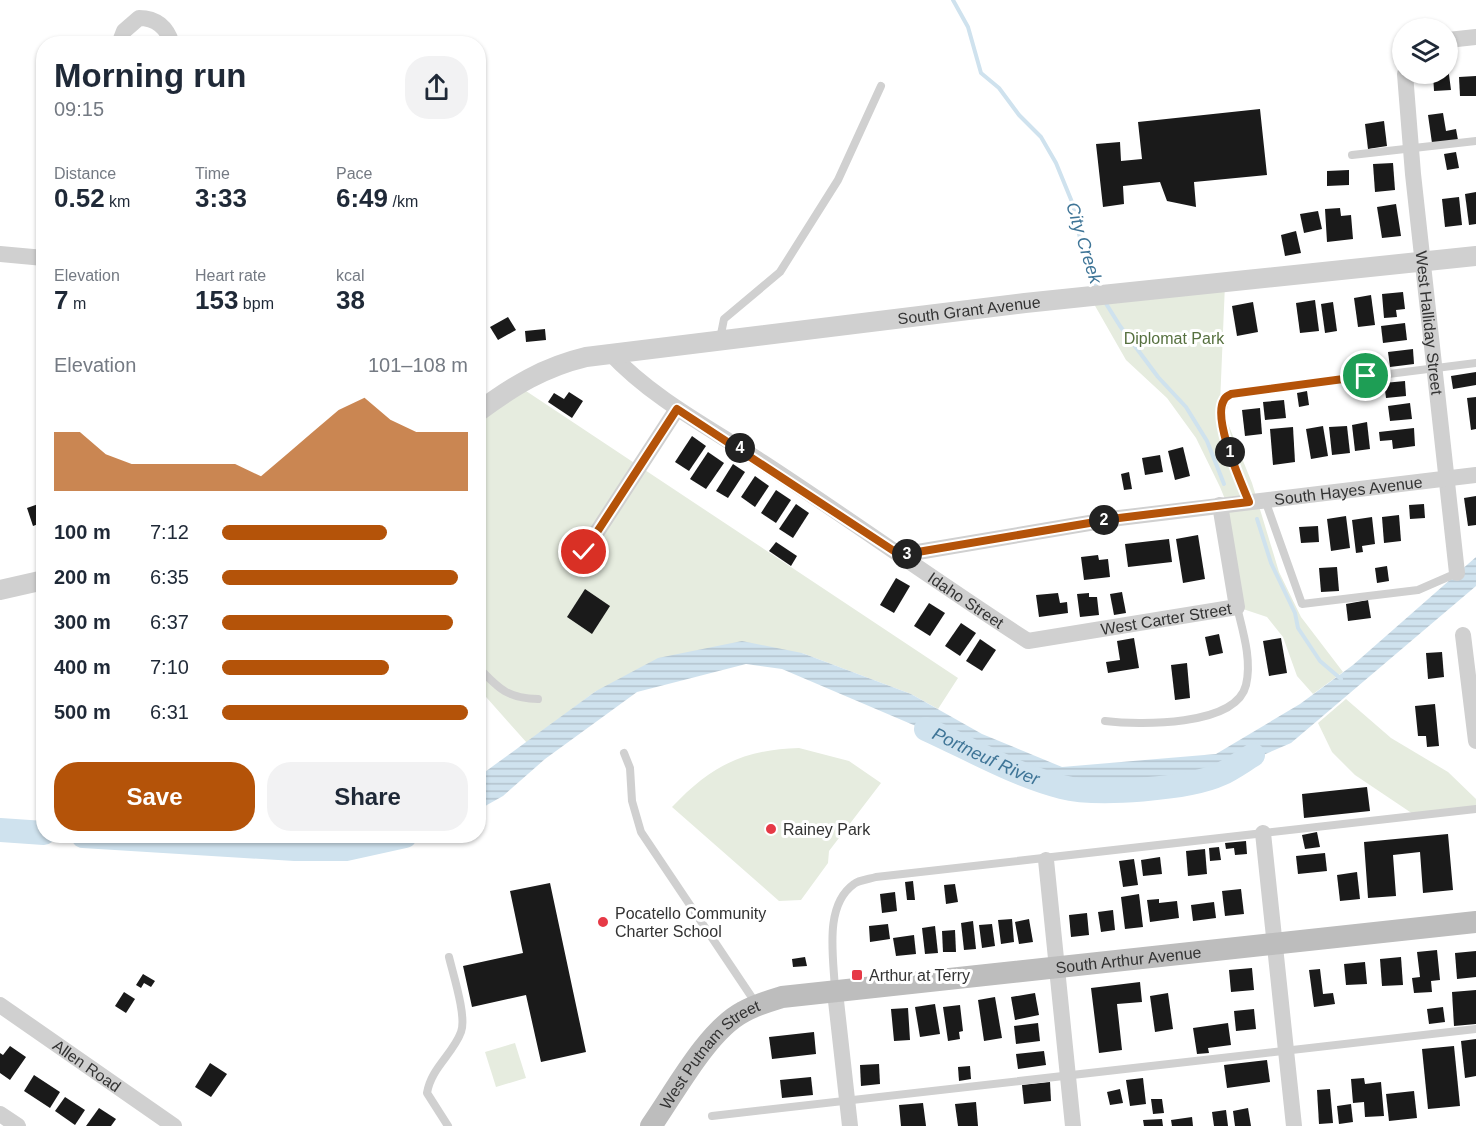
<!DOCTYPE html>
<meta charset="utf-8">
<style>
body{margin:0;font-family:Arial,sans-serif;background:#f2f2f3;color:#1f2937;height:100vh;display:flex;flex-direction:column;font-size:22px;white-space:nowrap}
*{box-sizing:border-box;margin:0}
p{font-size:20px;color:#747a83}
.icon{flex:none;width:33px;height:33px;fill:none;stroke:currentColor;stroke-width:2;stroke-linecap:round;stroke-linejoin:round}
.map{position:relative;flex:1;overflow:hidden}
.sheet{position:absolute;left:36px;top:36px;width:450px;height:807px;display:flex;flex-direction:column;background:#fff;border-radius:24px;box-shadow:0 2px 4px #0004}
.sheet>*{flex:none}
.buttons{position:absolute;left:1392px;top:18px;display:grid;gap:12px}
.buttons a{display:grid;place-items:center;width:66px;height:66px;border-radius:50%;background:#fff;box-shadow:0 2px 4px #0004;font-size:30px}
.pin{position:absolute;display:grid;place-items:center;width:51px;height:51px;color:#fff;margin:-26px;border:3px solid #fff;border-radius:50%;box-shadow:0 2px 6px #0007}
.km{position:absolute;width:30px;height:30px;margin:-15px;border-radius:50%;background:#222;color:#fff;font-size:16px;line-height:30px;text-align:center}
.round{display:grid;place-items:center;flex:none;width:63px;height:63px;border-radius:24px;background:#f2f2f3}
.headline{display:flex;align-items:center;justify-content:space-between;height:102px;padding:0 18px}
h1{font-size:33px;font-weight:600;line-height:45px}
.stats{display:grid;grid-template-columns:repeat(3,1fr);gap:9px;height:102px;padding:6px 18px}
.stats div{display:grid;align-content:center}
.stats b{font-size:26px;font-weight:600}
.stats small{font-size:16px;font-weight:400}
.stats p{font-size:16px}
.chart{height:168px;padding:12px 18px}
.chart p{display:flex;justify-content:space-between}
.chart svg{width:100%;height:108px;margin-top:6px;fill:#b45309;opacity:.7}
.button{display:flex;gap:12px;margin-top:auto;padding:12px 18px}
.button a{flex:1;height:69px;border-radius:24px;background:#b45309;color:#fff;font-size:24px;font-weight:600;line-height:69px;text-align:center}
.button a+a{background:#f2f2f3;color:#1f2937}
ul{padding:0 18px;list-style:none;font-size:20px}
li{display:grid;grid-template-columns:96px 72px 1fr;align-items:center;height:45px}
li i{height:15px;border-radius:8px;background:#b45309}
.map>svg:first-child{display:block}
.green{fill:#e6ecdf}
.water{fill:url(#water-rules)}
.lines{fill:none;stroke-linecap:round;stroke-linejoin:round}
.stream{stroke:#cfe2ee;stroke-width:4}
.river{stroke:#cfe2ee;stroke-width:24}
.building{fill:#1a1a1a}
.service{stroke:#d0d0d0;stroke-width:8}
.minor{stroke:#d0d0d0;stroke-width:16}
.tertiary{stroke:#d0d0d0;stroke-width:20}
.secondary{stroke:#bdbdbd;stroke-width:22}
.route-casing{stroke:#fff;stroke-width:12}
.route{stroke:#b45309;stroke-width:8}
.poi-dot{fill:#e63946;stroke:#fff;stroke-width:2}
.labels{text-anchor:middle;dominant-baseline:central;stroke-width:6;stroke-linejoin:round;paint-order:stroke}
.street-label{font-size:16px;fill:#333;stroke:#fff}
.park-label{font-size:16px;fill:#56703f;stroke:#fff}
.poi-label{font-size:16px;fill:#333;stroke:#fff;text-anchor:start}
.water-label{font-size:18px;font-style:italic;fill:#3f7597;stroke:#fff}
</style>
<div class="map">
<svg width="1476" height="1126" viewBox="0 0 1476 1126">
<defs>
<pattern id="water-rules" width="6" height="5" patternUnits="userSpaceOnUse" patternTransform="scale(1.5)"><rect width="6" height="5" fill="#cfe2ee"/><path d="M0 2.5h6" fill="none" stroke="#b2c2cd"/></pattern>
</defs>
<rect width="100%" height="100%" fill="#fff"/>
<g class="green">
<path d="M1225,284L1220,404L1252,483L1279,572L1301,617L1343,672L1313,694L1297,676L1283,637L1267,617L1237,607L1227,504L1220,487L1196,438L1167,398L1126,360L1090,297Z"/>
<path d="M517,385L958,678L938,709L911,694L802,653L596,691L527,743L479,689V412Z"/>
<path d="M1346,699L1391,738L1448,772L1476,799V809L1416,816L1355,775L1332,752L1318,723Z"/>
<path d="M799,748L849,761L881,783L829,851L828,863L801,900L779,901L672,807C711,766 742,750 799,748Z"/>
<path d="M515,1043L526,1078L496,1087L485,1052Z"/>
</g>
<path class="water" d="M1476,557V586L1291,743L1226,771L1139,790L1052,784L782,669L746,664L637,692L545,759L503,796L478,810V777L596,691L658,658L742,641L802,653L911,694L982,734L1062,767L1216,754L1300,704L1353,665Z"/>
<g class="lines">
<g class="stream">
<path d="M953,0L968,27L981,73L999,88L1019,115L1041,137L1056,163L1072,202L1082,247L1097,288"/>
<path d="M1105,302L1120,326L1158,377L1186,407L1207,441L1224,484"/>
<path d="M1257,519L1271,563L1295,613L1298,628L1320,661L1341,679"/>
</g>
<g class="river">
<path id="s1" d="M926,729C970,749 1015,775 1062,787C1097,796 1189,789 1221,774C1232,769 1243,761 1253,755"/>
<path d="M0,830L44,833"/>
<path d="M83,836L295,849H346L405,836"/>
</g>
</g>
<g class="building">
<path d="M1448,67L1451,90L1434,91L1433,74H1448Z"/>
<path d="M1476,76V96H1460L1459,77Z"/>
<path d="M1260,109L1267,175L1194,182L1196,207L1167,201L1160,182L1123,186L1124,204L1103,207L1096,144L1120,142L1121,161L1142,159L1138,122Z"/>
<path d="M1443,113L1446,131L1456,129L1458,140L1432,143L1428,115Z"/>
<path d="M1384,121L1387,146L1368,149L1365,124Z"/>
<path d="M1456,152L1459,168L1447,170L1444,154Z"/>
<path d="M1393,163L1395,190L1375,192L1373,164Z"/>
<path d="M1349,170V185L1327,186V171Z"/>
<path d="M1476,192V224L1469,225L1465,194Z"/>
<path d="M1459,197L1462,225L1445,227L1442,199Z"/>
<path d="M1396,204L1401,236L1382,238L1377,207Z"/>
<path d="M1340,208L1341,216L1351,215L1353,239L1327,242L1325,209Z"/>
<path d="M1318,211L1322,229L1304,233L1300,214Z"/>
<path d="M1296,231L1301,253L1285,256L1281,235Z"/>
<path d="M1403,292L1405,309L1396,310L1397,317L1384,318L1382,294Z"/>
<path d="M1371,295L1375,325L1358,327L1354,298Z"/>
<path d="M1315,300L1319,331L1300,333L1296,303Z"/>
<path d="M1253,302L1258,332L1237,336L1232,306Z"/>
<path d="M1333,302L1337,331L1325,333L1321,304Z"/>
<path d="M508,317L516,330L498,340L490,327Z"/>
<path d="M1405,323L1407,340L1383,343L1381,326Z"/>
<path d="M545,329L546,340L526,342L525,331Z"/>
<path d="M1413,349L1414,364L1390,367L1388,352Z"/>
<path d="M1476,372V385L1453,389L1451,376Z"/>
<path d="M1405,381L1406,396L1386,398L1384,383Z"/>
<path d="M1307,391L1309,405L1299,407L1297,393Z"/>
<path d="M569,392L583,401L572,418L548,402L554,393L564,399Z"/>
<path d="M1476,397V429L1471,430L1467,398Z"/>
<path d="M1284,400L1286,418L1265,420L1263,402Z"/>
<path d="M1410,403L1412,419L1390,421L1388,406Z"/>
<path d="M1260,408L1262,434L1245,436L1242,410Z"/>
<path d="M1367,422L1370,449L1355,451L1352,425Z"/>
<path d="M1323,426L1328,456L1311,459L1306,429Z"/>
<path d="M1347,426L1350,453L1332,455L1329,427Z"/>
<path d="M1293,427L1295,462L1273,465L1270,429Z"/>
<path d="M1414,428L1415,446L1393,449L1392,440L1380,441L1379,432Z"/>
<path d="M692,436L706,446L689,471L675,462Z"/>
<path d="M1183,447L1190,476L1175,480L1168,451Z"/>
<path d="M708,452L724,463L706,489L690,479Z"/>
<path d="M1160,455L1163,472L1145,475L1142,458Z"/>
<path d="M733,464L745,472L728,498L716,491Z"/>
<path d="M1129,472L1132,489L1124,490L1121,474Z"/>
<path d="M755,476L769,486L755,507L741,497Z"/>
<path d="M776,490L791,500L776,523L761,513Z"/>
<path d="M1476,496V525L1468,526L1464,498Z"/>
<path d="M44,502V522L33,526L27,508Z"/>
<path d="M796,504L809,513L793,538L779,529Z"/>
<path d="M1424,504L1425,518L1410,519L1409,505Z"/>
<path d="M1399,515L1401,541L1384,543L1382,517Z"/>
<path d="M1346,516L1350,548L1331,551L1327,519Z"/>
<path d="M1372,517L1375,544L1362,546L1363,552L1356,553L1352,520Z"/>
<path d="M1318,526L1319,542L1301,543L1299,527Z"/>
<path d="M1198,535L1205,579L1183,583L1176,539Z"/>
<path d="M1169,539L1172,562L1128,567L1125,544Z"/>
<path d="M776,542L797,556L791,566L769,551Z"/>
<path d="M1098,555L1099,560L1108,559L1110,577L1084,580L1081,557Z"/>
<path d="M1387,566L1389,581L1377,583L1375,568Z"/>
<path d="M1337,567L1339,591L1321,592L1319,568Z"/>
<path d="M896,578L910,586L894,613L880,605Z"/>
<path d="M585,589L610,606L592,634L567,617Z"/>
<path d="M1122,592L1126,613L1114,615L1110,594Z"/>
<path d="M1058,593L1060,603L1067,602L1068,613L1039,617L1036,595Z"/>
<path d="M1089,593V597H1097L1099,615L1080,617L1077,594Z"/>
<path d="M1368,600L1371,618L1348,621L1346,604Z"/>
<path d="M929,603L945,613L930,636L914,626Z"/>
<path d="M961,623L976,633L960,656L945,646Z"/>
<path d="M1219,634L1223,653L1209,656L1205,637Z"/>
<path d="M1134,638L1139,668L1108,673L1106,662L1120,660L1117,641Z"/>
<path d="M1281,638L1287,673L1269,676L1263,641Z"/>
<path d="M980,639L996,650L982,671L966,661Z"/>
<path d="M1442,652L1444,677L1428,679L1426,653Z"/>
<path d="M1187,663L1190,698L1175,700L1171,665Z"/>
<path d="M1435,704L1439,746L1427,747L1426,736H1418L1415,706Z"/>
<path d="M1367,787L1370,811L1304,818L1302,794Z"/>
<path d="M1317,832L1320,847L1305,849L1302,835Z"/>
<path d="M1448,834L1453,890L1423,893L1420,852L1393,855L1396,896L1368,898L1364,842Z"/>
<path d="M1246,841L1247,854L1235,855L1234,848L1226,849L1225,843Z"/>
<path d="M1219,847L1221,860L1210,861L1209,848Z"/>
<path d="M1205,849L1207,874L1188,876L1186,851Z"/>
<path d="M1325,853L1327,871L1298,874L1296,856Z"/>
<path d="M1160,857L1162,874L1143,876L1141,860Z"/>
<path d="M1134,859L1138,885L1123,887L1119,861Z"/>
<path d="M1357,872L1360,899L1340,901L1337,875Z"/>
<path d="M913,881L915,900H907L905,882Z"/>
<path d="M550,883L586,1052L541,1062L526,995L472,1007L463,966L523,953L510,891Z"/>
<path d="M955,884L958,902L946,904L944,885Z"/>
<path d="M1241,889L1244,914L1225,916L1222,891Z"/>
<path d="M895,892L897,911L882,913L880,894Z"/>
<path d="M1139,894L1143,927L1125,929L1121,897Z"/>
<path d="M1159,899V903L1177,901L1179,918L1150,922L1147,900Z"/>
<path d="M1214,902L1216,918L1193,921L1191,905Z"/>
<path d="M1113,910L1115,930L1101,932L1098,912Z"/>
<path d="M1087,913L1089,935L1071,937L1069,915Z"/>
<path d="M1012,919L1014,942L1001,944L998,920Z"/>
<path d="M1029,919L1033,942L1019,944L1015,922Z"/>
<path d="M973,921L976,949L964,950L961,923Z"/>
<path d="M888,924L890,939L870,942L869,926Z"/>
<path d="M992,924L995,946L982,948L979,925Z"/>
<path d="M935,926L938,953L925,954L922,928Z"/>
<path d="M955,930L956,952H943L942,931Z"/>
<path d="M914,935L916,954L896,956L893,938Z"/>
<path d="M1437,950L1440,980L1431,981L1432,992L1414,993L1412,978L1420,977L1417,952Z"/>
<path d="M1476,951V977L1457,979L1455,953Z"/>
<path d="M805,957L807,966L793,967L792,959Z"/>
<path d="M1401,957L1403,985L1382,986L1380,959Z"/>
<path d="M1365,962L1367,984L1346,985L1344,964Z"/>
<path d="M1252,968L1254,990L1231,992L1229,970Z"/>
<path d="M1320,969L1323,994L1333,993L1335,1004L1314,1007L1309,970Z"/>
<path d="M143,974L155,981L151,987L144,983L141,988L136,985Z"/>
<path d="M1140,982L1142,1002L1117,1004L1122,1050L1099,1053L1091,988Z"/>
<path d="M1476,990V1024L1454,1026L1452,992Z"/>
<path d="M124,992L135,999L126,1013L115,1006Z"/>
<path d="M1035,993L1039,1015L1015,1020L1011,997Z"/>
<path d="M1168,993L1173,1029L1155,1032L1150,996Z"/>
<path d="M995,997L1002,1038L984,1041L978,1000Z"/>
<path d="M935,1004L940,1034L920,1037L915,1007Z"/>
<path d="M960,1005L963,1031L959,1032L960,1039L948,1041L943,1007Z"/>
<path d="M1443,1007L1445,1022L1429,1024L1427,1009Z"/>
<path d="M908,1008L910,1040L894,1041L891,1009Z"/>
<path d="M1254,1009L1256,1029L1236,1031L1234,1011Z"/>
<path d="M1038,1023L1040,1041L1016,1044L1014,1026Z"/>
<path d="M1228,1023L1231,1045L1208,1048L1209,1053L1197,1054L1193,1028Z"/>
<path d="M814,1032L816,1054L772,1059L769,1037Z"/>
<path d="M1476,1039V1076L1465,1078L1461,1041Z"/>
<path d="M10,1046L26,1057L10,1080L0,1073V1053L3,1055Z"/>
<path d="M1454,1046L1460,1106L1428,1109L1422,1049Z"/>
<path d="M1044,1051L1046,1065L1018,1069L1016,1054Z"/>
<path d="M1267,1060L1270,1082L1227,1088L1224,1065Z"/>
<path d="M210,1063L227,1074L211,1097L195,1087Z"/>
<path d="M879,1064L880,1084L861,1086L860,1065Z"/>
<path d="M970,1066L971,1079L959,1081L958,1067Z"/>
<path d="M34,1075L60,1092L50,1108L24,1091Z"/>
<path d="M811,1077L813,1095L782,1098L780,1080Z"/>
<path d="M1143,1078L1146,1104L1130,1106L1126,1080Z"/>
<path d="M1364,1078L1365,1084L1381,1082L1384,1116L1365,1117L1364,1102L1353,1103L1351,1079Z"/>
<path d="M1050,1082L1051,1101L1024,1104L1022,1085Z"/>
<path d="M1120,1089L1123,1103L1110,1105L1107,1092Z"/>
<path d="M1330,1089L1333,1123L1319,1124L1317,1090Z"/>
<path d="M1414,1091L1417,1118L1389,1121L1386,1094Z"/>
<path d="M65,1097L85,1110L75,1125L55,1111Z"/>
<path d="M1151,1099H1162L1164,1113L1153,1114Z"/>
<path d="M976,1102L978,1126H958L955,1104Z"/>
<path d="M923,1103L926,1126H901L899,1105Z"/>
<path d="M1351,1104L1353,1122L1339,1124L1337,1106Z"/>
<path d="M99,1108L116,1119L111,1126H86Z"/>
<path d="M1248,1108L1251,1126H1235L1233,1111Z"/>
<path d="M1226,1110L1228,1126H1214L1212,1112Z"/>
<path d="M1192,1117L1193,1126H1172L1171,1120Z"/>
<path d="M1162,1119L1163,1126H1144L1143,1120Z"/>
</g>
<g class="lines">
<g class="service">
<path d="M1352,155L1476,141"/>
<path d="M720,339L724,319L780,272L838,180L881,86"/>
<path d="M1265,500L1302,604L1418,590L1457,573"/>
<path d="M1249,502C1239,477 1207,414 1231,394L1476,363"/>
<path d="M478,667C499,689 507,698 538,699"/>
<path d="M1105,721C1138,725 1236,727 1246,685C1252,660 1243,632 1237,607"/>
<path d="M624,753L630,768L632,801L641,832L757,1005"/>
<path d="M835,991C834,959 823,906 854,884C859,880 870,879 876,877L1476,809"/>
<path d="M712,1116L1476,1029"/>
<path d="M448,1126L427,1093C431,1068 453,1054 461,1032C467,1017 453,974 449,957"/>
</g>
<g class="minor">
<path d="M1448,40L1476,37"/>
<path d="M119,44L124,31L139,18C156,18 167,27 172,44"/>
<path id="s2" d="M1405,74L1413,174L1457,573"/>
<path d="M0,254L44,258"/>
<path id="s3" d="M610,353C653,399 710,428 762,462C851,520 938,583 1028,641L1237,607L1220,505"/>
<path d="M584,552L677,409"/>
<path id="s4" d="M900,555L1119,518L1476,475"/>
<path d="M1463,635L1476,741"/>
<path d="M1263,833L1294,1126"/>
<path d="M1046,860L1073,1126"/>
<path d="M835,992L850,1126"/>
<path id="s5" d="M0,1005L174,1126"/>
<path d="M0,1114L18,1126"/>
</g>
<g class="tertiary">
<path id="s6" d="M478,412C513,386 544,367 586,357L1025,303L1476,256"/>
<path d="M0,590L44,580"/>
</g>
<path class="secondary" id="s7" d="M651,1126C675,1092 707,1031 743,1012C755,1005 769,1001 782,997L1476,922"/>
</g>
<g class="lines">
<g class="route-casing">
<path id="route" d="M584,552L677,409L900,555L1119,518L1249,502C1241,482 1212,419 1224,400C1225,397 1228,396 1231,394L1366,376"/>
</g>
<use href="#route" class="route"/>
</g>
<g class="poi-dot">
<circle cx="771" cy="829" r="6"/>
<circle cx="603" cy="922" r="6"/>
<rect x="851" y="969" width="12" height="12" rx="3"/>
</g>
<g class="labels">
<g class="street-label">
<text stroke="none"><textPath href="#s6" startOffset="508">South Grant Avenue</textPath></text>
<text stroke="none"><textPath href="#s2" startOffset="250">West Halliday Street</textPath></text>
<text stroke="none"><textPath href="#s4" startOffset="453">South Hayes Avenue</textPath></text>
<text stroke="none"><textPath href="#s3" startOffset="434">Idaho Street</textPath></text>
<text stroke="none"><textPath href="#s3" startOffset="648">West Carter Street</textPath></text>
<text stroke="none"><textPath href="#s7" startOffset="538">South Arthur Avenue</textPath></text>
<text stroke="none"><textPath href="#s7" startOffset="94">West Putnam Street</textPath></text>
<text stroke="none"><textPath href="#s5" startOffset="106">Allen Road</textPath></text>
</g>
<g class="park-label">
<text x="1174" y="338">Diplomat Park</text>
</g>
<g class="poi-label">
<text x="783" y="829">Rainey Park</text>
<text x="615" y="913">Pocatello Community<tspan x="615" dy="18">Charter School</tspan></text>
<text x="869" y="975">Arthur at Terry</text>
</g>
<g class="water-label">
<text transform="translate(1084 243) rotate(73)">City Creek</text>
<text stroke="none"><textPath href="#s1" startOffset="66">Portneuf River</textPath></text>
</g>
</g>
</svg>
<div class="buttons">
<a><svg class="icon" aria-label="layers" viewBox="0 0 24 24"><path d="M12 4l9 5-9 5-9-5zM3 14l9 5 9-5"/></svg></a>
</div>
<div class="pin" style="left:1366px;top:376px;background:#1e9e55"><svg class="icon" aria-label="arrive" viewBox="0 0 24 24"><path d="M6 21V4h12l-3 4 3 4H6"/></svg></div>
<div class="pin" style="left:584px;top:552px;background:#d93025"><svg class="icon" aria-label="check" viewBox="0 0 24 24"><path d="M5 12l5 5 9-10"/></svg></div>
<b class="km" style="left:1230px;top:452px">1</b>
<b class="km" style="left:1104px;top:520px">2</b>
<b class="km" style="left:907px;top:554px">3</b>
<b class="km" style="left:740px;top:448px">4</b>
<section class="sheet">
<div class="headline"><div><h1>Morning run</h1><p>09:15</p></div><a class="round"><svg class="icon" aria-label="share" viewBox="0 0 24 24"><path d="M12 15V3M7 8l5-5 5 5M5 13v7h14v-7"/></svg></a></div>
<div class="stats">
<div><p>Distance</p><b>0.52<small> km</small></b></div>
<div><p>Time</p><b>3:33</b></div>
<div><p>Pace</p><b>6:49<small> /km</small></b></div>
</div>
<div class="stats">
<div><p>Elevation</p><b>7<small> m</small></b></div>
<div><p>Heart rate</p><b>153<small> bpm</small></b></div>
<div><p>kcal</p><b>38</b></div>
</div>
<div class="chart"><p><span>Elevation</span>101–108 m</p>
<svg viewBox="0 0 160 44" preserveAspectRatio="none"><path d="M0 44V20L10 20L20 29L30 33L40 33L50 33L60 33L70 33L80 38L90 29L100 20L110 11L120 6L130 15L140 20L150 20L160 20V44z"/></svg>
</div>
<ul>
<li><b>100 m</b>7:12<i style="width:67%"></i></li>
<li><b>200 m</b>6:35<i style="width:96%"></i></li>
<li><b>300 m</b>6:37<i style="width:94%"></i></li>
<li><b>400 m</b>7:10<i style="width:68%"></i></li>
<li><b>500 m</b>6:31<i style="width:100%"></i></li>
</ul>
<div class="button"><a>Save</a><a>Share</a></div>
</section>
</div>
